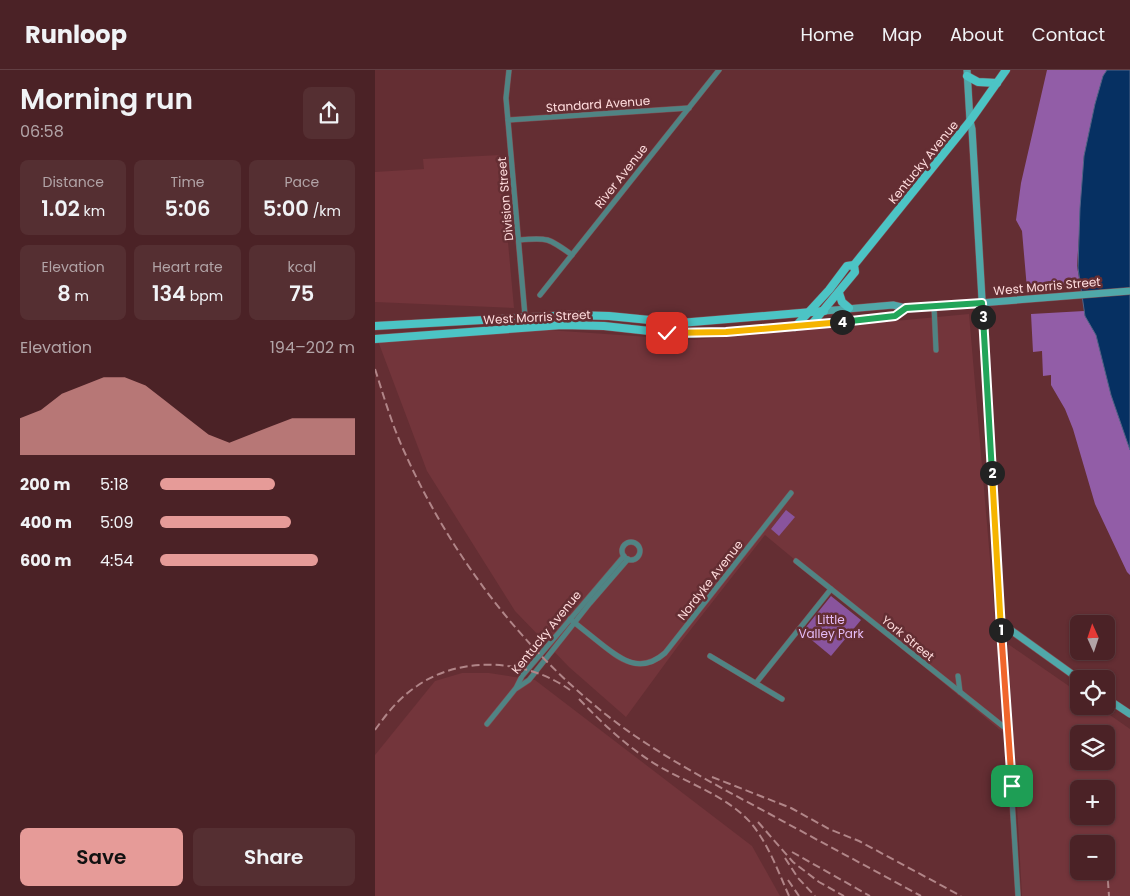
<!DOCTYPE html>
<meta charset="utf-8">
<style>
body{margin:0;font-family:Poppins,sans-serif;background:#552f32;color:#f1f3f6;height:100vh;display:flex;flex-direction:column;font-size:19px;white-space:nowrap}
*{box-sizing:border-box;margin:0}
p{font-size:16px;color:#b2a4a7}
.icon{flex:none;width:28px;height:28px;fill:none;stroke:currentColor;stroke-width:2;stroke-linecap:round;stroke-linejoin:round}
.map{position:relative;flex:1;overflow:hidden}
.side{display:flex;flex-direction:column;background:#4b2226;width:375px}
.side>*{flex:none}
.needle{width:32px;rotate:357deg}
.buttons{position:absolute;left:695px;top:545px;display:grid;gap:10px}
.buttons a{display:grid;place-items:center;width:45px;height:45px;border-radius:8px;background:#4b2226;box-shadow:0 1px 4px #0004,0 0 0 1px #623f43;font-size:25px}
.pin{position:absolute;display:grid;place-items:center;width:42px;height:42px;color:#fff;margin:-21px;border-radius:10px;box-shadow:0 2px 8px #0006}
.km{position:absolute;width:25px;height:25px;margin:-12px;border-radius:50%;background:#222;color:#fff;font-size:14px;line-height:25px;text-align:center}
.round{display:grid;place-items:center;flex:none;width:52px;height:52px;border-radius:8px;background:#552f32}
.headline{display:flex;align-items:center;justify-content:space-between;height:85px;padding:0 20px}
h1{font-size:28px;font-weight:600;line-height:38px}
.figures{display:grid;grid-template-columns:repeat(3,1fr);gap:8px;height:85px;padding:5px 20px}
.figures div{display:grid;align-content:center;border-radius:8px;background:#552f32;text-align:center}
.figures b{font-size:21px;font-weight:600}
.figures small{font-size:14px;font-weight:400}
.figures p{font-size:14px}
.chart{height:140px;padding:10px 20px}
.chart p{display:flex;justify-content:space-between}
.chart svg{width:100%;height:90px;margin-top:5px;fill:#e69b98;opacity:.7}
.action{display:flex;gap:10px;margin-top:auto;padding:10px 20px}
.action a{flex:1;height:58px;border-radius:8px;background:#e69b98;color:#111;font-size:20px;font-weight:600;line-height:58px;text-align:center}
.action a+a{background:#552f32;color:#f1f3f6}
ul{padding:0 20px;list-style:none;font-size:16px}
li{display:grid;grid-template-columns:80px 60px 1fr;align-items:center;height:38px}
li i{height:12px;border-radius:6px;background:#e69b98}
header{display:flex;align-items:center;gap:30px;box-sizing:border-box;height:70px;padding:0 25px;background:#4b2226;border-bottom:1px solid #623f43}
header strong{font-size:24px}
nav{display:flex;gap:28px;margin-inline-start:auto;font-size:18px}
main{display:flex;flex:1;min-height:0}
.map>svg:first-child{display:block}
.built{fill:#73353b;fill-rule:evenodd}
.green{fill:#89549d}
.forest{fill:#925da7}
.water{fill:#063062;stroke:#516487}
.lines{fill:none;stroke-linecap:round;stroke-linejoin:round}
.street-casing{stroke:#804d52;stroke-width:6}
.secondary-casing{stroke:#804d52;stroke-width:8}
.primary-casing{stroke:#804d52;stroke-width:9}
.street{stroke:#508484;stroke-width:5}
.secondary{stroke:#50a8a9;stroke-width:7}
.primary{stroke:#4cc4c5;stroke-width:8}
.rail{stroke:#b18588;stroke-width:2;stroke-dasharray:8 4;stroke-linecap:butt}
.split-1-casing{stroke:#fff;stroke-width:10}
.split-2-casing{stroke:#fff;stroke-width:10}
.split-3-casing{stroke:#fff;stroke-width:10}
.split-4-casing{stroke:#fff;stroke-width:10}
.split-5-casing{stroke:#fff;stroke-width:10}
.split-1{stroke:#f0652b;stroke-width:6}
.split-2{stroke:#f5b400;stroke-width:6}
.split-3{stroke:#22a559;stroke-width:6}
.split-4{stroke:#22a559;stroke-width:6}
.split-5{stroke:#f5b400;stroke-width:6}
.labels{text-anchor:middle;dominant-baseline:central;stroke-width:5;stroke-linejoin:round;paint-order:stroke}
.street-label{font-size:12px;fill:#ffdcdd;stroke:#642e33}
.park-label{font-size:12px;fill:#e6bcf7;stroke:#642e33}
</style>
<header>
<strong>Runloop</strong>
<nav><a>Home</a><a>Map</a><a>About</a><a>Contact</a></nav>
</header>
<main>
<section class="side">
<div class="headline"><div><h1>Morning run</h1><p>06:58</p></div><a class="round"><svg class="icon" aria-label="share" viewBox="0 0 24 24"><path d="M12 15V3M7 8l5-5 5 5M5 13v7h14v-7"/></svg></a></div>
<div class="figures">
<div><p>Distance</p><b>1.02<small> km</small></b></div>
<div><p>Time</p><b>5:06</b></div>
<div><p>Pace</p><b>5:00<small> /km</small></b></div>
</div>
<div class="figures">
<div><p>Elevation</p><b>8<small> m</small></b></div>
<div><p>Heart rate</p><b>134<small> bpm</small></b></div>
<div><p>kcal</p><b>75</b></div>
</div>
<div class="chart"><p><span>Elevation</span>194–202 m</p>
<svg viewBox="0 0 160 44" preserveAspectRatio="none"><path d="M0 44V26L10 22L20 14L30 10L40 6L50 6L60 10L70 18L80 26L90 34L100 38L110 34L120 30L130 26L140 26L150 26L160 26V44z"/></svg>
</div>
<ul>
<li><b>200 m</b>5:18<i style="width:59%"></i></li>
<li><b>400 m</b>5:09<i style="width:67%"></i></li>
<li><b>600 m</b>4:54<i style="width:81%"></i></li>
</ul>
<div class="action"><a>Save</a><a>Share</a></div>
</section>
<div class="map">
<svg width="755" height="826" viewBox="0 0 755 826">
<rect width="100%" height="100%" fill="#642e33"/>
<g class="built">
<path d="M125,85L139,238L0,232V102L49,99L48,89Z"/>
<path d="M594,244L630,664L390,465L306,572L251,647L194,597L140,541L52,401L3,271L172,260L318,270Z"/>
<path d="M633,574L704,623V636H722L755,659V826H647ZM704,664H731V691H704ZM704,719H731V746H704ZM704,774H731V801H704Z"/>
<path d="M87,603H114L160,610L377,776L405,826H0V685L60,611Z"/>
</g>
<g class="green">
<path d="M411,440L420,447L404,466L396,459Z"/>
<path d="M456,526L486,550L456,586L427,562Z"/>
</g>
<g class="forest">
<path d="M672,0H732L728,6L720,34L709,86L702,196L705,214L652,219L647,161L641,150L646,113Z"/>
<path d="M709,241L710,246L721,265L736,325L755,380V505L752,502L720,434L698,359L690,339L676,315V305L668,306L667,281L658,282L656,244Z"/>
</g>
<path class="water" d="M732,0H755V380L736,325L721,265L710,246L703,198L705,138L709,86L720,34L728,6Z"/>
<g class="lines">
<g class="street-casing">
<g id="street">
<path d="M134,0L131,28L151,257"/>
<path d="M133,50L314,38"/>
<path d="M144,170C172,167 174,168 197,185"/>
<path d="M165,225L344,0"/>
<path d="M559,236L561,280"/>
<circle cx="256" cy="481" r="9"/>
<path d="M421,491L634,661"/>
<path d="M195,549C205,557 215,565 225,573C245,589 265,605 290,583L416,423"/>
<path d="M626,553L643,826"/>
<path d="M335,586L407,629"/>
<path d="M583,606L585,622"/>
<path d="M381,613L456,519"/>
<path d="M142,618L154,610L215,533L253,489"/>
<path d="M112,654L141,618L147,606L249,486"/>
</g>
</g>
<g class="secondary-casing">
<g id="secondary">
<path d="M592,0L595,51L597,59L626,553L704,609"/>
<path d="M449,241L518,235L531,238L579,235L755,221"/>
<path d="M436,255L520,246L531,238"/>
<path d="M731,628L755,644"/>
</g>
</g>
<g class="primary-casing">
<g id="primary">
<path d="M592,6L603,12L622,13"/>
<path d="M464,223L467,232L474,238"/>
<path d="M0,256L195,245L234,246L305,253L449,241"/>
<path d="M420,257L454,220L472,196L479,195"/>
<path d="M0,269L187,255L229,256L302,264L351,262L436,255L480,202L479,195L595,51L631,0"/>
</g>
</g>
<use href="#street" class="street"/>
<use href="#secondary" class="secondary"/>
<use href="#primary" class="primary"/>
<g class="rail">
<path d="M0,299C9,327 17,355 29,381C79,493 159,596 260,666C303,695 348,719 393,743C444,771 495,798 546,826"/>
<path d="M204,629C229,655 253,678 285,697C315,714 351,726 375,752C393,773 403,801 414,826"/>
<path d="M0,660C12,643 25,627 42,616C86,585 152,589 195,620"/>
<path d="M337,707L416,738L454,759L484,771L586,826"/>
<path d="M383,752L418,792L444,812L469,826"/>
<path d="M417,782L495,826"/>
<path d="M410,788L423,808L440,826"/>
<path d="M732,798L734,826"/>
<path d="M413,810L424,826"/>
</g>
</g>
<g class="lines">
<g class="split-1-casing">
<path id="split-1" d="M626,560L637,716"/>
</g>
<g class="split-2-casing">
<path id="split-2" d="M617,403L626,560"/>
</g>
<g class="split-3-casing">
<path id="split-3" d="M608,247L617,403"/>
</g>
<g class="split-4-casing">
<path id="split-4" d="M467,252L520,246L531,238L607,233L608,247"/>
</g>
<g class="split-5-casing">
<path id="split-5" d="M292,263L351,262L467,252"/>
</g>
<use href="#split-1" class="split-1"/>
<use href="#split-2" class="split-2"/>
<use href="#split-3" class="split-3"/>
<use href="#split-4" class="split-4"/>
<use href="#split-5" class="split-5"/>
</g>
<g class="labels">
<g class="street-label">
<text transform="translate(223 34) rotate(-4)">Standard Avenue</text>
<text transform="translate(548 92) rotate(-51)">Kentucky Avenue</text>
<text transform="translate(246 106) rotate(-52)">River Avenue</text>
<text transform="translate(130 129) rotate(-95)">Division Street</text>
<text transform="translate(672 216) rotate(-5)">West Morris Street</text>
<text transform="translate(162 247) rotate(-3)">West Morris Street</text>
<text transform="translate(335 510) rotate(-52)">Nordyke Avenue</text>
<text transform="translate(171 562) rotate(-51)">Kentucky Avenue</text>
<text transform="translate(533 568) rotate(39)">York Street</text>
</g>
<g class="park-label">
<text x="456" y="549">Little<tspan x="456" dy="14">Valley Park</tspan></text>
</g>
</g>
</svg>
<div class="buttons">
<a><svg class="needle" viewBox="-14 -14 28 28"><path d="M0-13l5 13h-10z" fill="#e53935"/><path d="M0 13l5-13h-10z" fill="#b2a4a7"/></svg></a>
<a><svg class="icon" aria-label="locate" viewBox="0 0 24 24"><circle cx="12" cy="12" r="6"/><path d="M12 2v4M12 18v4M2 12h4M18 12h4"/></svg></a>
<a><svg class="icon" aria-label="layers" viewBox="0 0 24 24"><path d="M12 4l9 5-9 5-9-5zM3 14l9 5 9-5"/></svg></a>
<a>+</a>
<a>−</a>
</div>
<div class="pin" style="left:637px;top:716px;background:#1e9e55"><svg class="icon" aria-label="arrive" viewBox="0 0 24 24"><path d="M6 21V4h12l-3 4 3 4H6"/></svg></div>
<div class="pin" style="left:292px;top:263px;background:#d93025"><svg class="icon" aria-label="check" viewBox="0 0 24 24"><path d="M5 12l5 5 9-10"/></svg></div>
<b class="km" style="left:626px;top:560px">1</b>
<b class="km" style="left:617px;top:403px">2</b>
<b class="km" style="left:608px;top:247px">3</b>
<b class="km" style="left:467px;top:252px">4</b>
</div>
</main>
